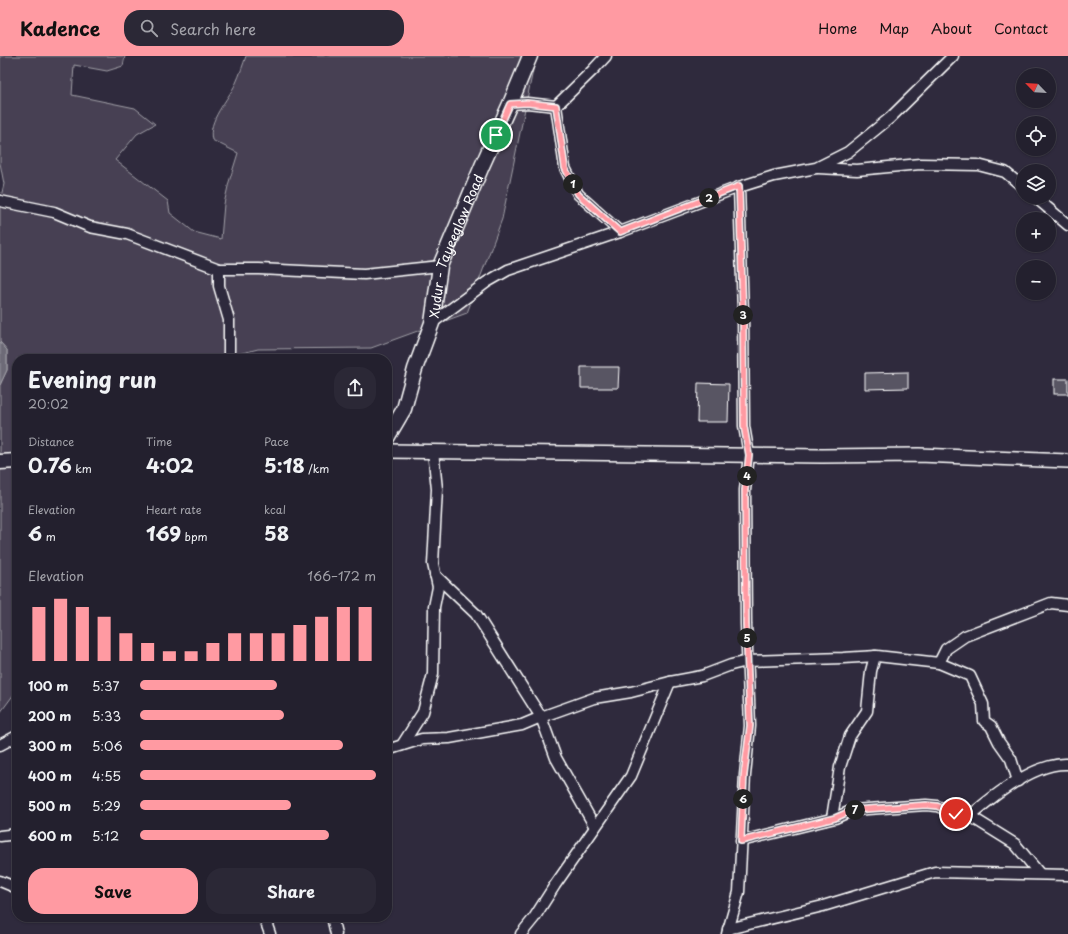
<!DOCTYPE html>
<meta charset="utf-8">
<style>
body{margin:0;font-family:"Playpen Sans",sans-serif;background:#2b2836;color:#f1f3f6;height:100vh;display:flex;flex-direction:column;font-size:15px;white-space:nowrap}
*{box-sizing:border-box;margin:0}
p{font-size:13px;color:#a3a3aa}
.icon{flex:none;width:22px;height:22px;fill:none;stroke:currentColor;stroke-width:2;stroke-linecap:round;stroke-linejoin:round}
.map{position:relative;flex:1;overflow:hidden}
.panel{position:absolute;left:12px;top:298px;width:380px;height:568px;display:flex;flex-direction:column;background:#23202e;border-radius:16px;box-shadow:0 1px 3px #0004,0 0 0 1px #403e4a}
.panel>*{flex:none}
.needle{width:26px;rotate:295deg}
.buttons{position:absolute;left:1016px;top:12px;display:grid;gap:8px}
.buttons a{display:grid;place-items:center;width:40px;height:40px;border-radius:50%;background:#23202e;box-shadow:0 1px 3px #0004,0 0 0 1px #403e4a;font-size:20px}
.pin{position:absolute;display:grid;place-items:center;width:34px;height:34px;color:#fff;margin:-17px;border:2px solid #fff;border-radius:50%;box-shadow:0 1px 4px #0007}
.km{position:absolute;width:20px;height:20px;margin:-10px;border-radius:50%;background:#222;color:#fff;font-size:11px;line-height:20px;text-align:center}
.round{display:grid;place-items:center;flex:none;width:42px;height:42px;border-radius:16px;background:#2b2836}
.overview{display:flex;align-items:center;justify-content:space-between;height:68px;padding:0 16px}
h1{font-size:22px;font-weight:700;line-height:30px}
.metrics{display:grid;grid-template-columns:repeat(3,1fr);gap:6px;height:68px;padding:4px 16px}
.metrics div{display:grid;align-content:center}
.metrics b{font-size:20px;font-weight:700}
.metrics small{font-size:11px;font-weight:400}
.metrics p{font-size:11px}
.chart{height:112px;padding:8px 16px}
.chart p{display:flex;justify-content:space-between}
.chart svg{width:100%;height:72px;margin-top:4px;stroke:#ff9aa2;stroke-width:6}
.action{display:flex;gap:8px;margin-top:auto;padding:8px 16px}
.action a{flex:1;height:46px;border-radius:16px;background:#ff9aa2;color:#111;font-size:16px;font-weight:700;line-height:46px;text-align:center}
.action a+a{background:#2b2836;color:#f1f3f6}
ul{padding:0 16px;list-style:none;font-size:13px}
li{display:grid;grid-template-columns:64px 48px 1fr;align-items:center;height:30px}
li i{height:10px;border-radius:5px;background:#ff9aa2}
header{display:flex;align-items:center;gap:24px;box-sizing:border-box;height:56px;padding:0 20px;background:#ff9aa2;color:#111}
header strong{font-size:19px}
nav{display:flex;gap:22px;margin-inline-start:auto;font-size:14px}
.search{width:280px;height:36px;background:#2b2836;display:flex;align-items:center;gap:10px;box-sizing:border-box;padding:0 14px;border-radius:16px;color:#a3a3aa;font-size:15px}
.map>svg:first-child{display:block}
.green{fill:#464152;stroke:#a2a0a8}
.water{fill:#6d6a77;stroke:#a7a6ad}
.building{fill:#595564;stroke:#fff}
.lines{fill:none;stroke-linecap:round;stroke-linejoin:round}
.minor-casing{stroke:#fff;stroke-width:13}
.tertiary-casing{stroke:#fff;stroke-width:16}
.secondary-casing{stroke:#fff;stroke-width:17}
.minor{stroke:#2f2a3d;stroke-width:10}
.tertiary{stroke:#2f2a3d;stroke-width:13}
.secondary{stroke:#2f2a3d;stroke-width:14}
.route-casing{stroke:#fff;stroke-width:8}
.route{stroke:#ff9aa2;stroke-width:5}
.labels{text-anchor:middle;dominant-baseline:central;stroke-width:3;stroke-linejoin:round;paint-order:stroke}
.street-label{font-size:13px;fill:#fff;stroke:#2f2a3d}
</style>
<header>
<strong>Kadence</strong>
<div class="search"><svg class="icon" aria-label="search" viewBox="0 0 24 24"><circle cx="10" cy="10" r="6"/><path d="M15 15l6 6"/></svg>Search here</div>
<nav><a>Home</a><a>Map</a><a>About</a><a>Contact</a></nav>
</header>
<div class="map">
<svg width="1068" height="878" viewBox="0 0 1068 878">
<rect width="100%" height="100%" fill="#2f2a3d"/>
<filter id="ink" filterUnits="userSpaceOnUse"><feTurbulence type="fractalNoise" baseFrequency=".025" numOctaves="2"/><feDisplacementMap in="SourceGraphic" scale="8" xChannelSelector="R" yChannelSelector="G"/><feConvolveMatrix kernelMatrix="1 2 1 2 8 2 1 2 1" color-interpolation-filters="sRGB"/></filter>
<g filter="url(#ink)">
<path class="green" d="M0,0H125L123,10L107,15L74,9L72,39L135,52L155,68L137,78L115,104L168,145L170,157L194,176L221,183L224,148L229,126L238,97L212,84C207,65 228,44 236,27C240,18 243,9 246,0H536L502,163L467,257L371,292L258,293L219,303H17V634L0,657V329L7,314V294L0,286V145L4,128L0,107Z"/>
<path class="water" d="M0,286L7,294V314L0,329Z"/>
<g class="building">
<path d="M581,311H619L618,332H581Z"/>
<path d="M908,316V332L865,333V317Z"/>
<rect x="1054" y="323" width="14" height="15"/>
<path d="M698,327L729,328L728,366H697Z"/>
</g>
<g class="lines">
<g class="minor-casing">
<g id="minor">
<path d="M510,48L527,47L556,50L565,112L578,138L620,176"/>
<path d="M556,50L593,14L606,0"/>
<path d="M818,112L857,114L920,108L978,109L1005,116L1023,131"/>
<path d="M1035,141L1068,169"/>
<path d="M0,145L54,156L90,171L127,178L219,213H259L364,218L440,210"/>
<path d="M219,213V230L229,264V303"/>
<path d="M432,267L487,226L508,214L620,176L739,131L774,120L816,112L848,96L890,62L953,0"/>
<path d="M435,519L476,558L541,661L556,702L595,771"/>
<path d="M939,607L946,593L965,580L1051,547L1068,549"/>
<path d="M0,689L17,680"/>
<path d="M402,689L423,656L433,618L434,551L438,531L433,508L437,433L433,395"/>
<path d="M387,694L422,683L449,682L522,669L541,661L594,642L631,636L670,626L702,620L731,609L747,605L843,602L877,600L939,607L970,620L983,648L984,665L991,670L999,686L1011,703L1018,725"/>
<path d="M970,760C994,739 1035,706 1068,708"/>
<path d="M832,762L840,711L850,680L867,655L871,615L875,600"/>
<path d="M0,780L17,778"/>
<path d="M741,785L835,762L853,754L926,749L937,750L956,758L970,760L1015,788L1039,817"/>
<path d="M0,825L17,832"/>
<path d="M264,861L270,878"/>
<path d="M332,861L336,878"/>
<path d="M728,873L823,850L935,816L1068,819"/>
<path d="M521,878L534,862L555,829L631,720L670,626"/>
<path d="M727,878L739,836L745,719L750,670L746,568L745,434L749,399L744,370L743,257L739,131"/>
</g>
</g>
<g class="tertiary-casing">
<path id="tertiary" d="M387,395L822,400L919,399L1068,405"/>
</g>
<g class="secondary-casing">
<g id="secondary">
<path id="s1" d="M387,382L404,353L415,313L432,267L440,210L482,110L510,48L530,0"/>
<path d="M0,406L17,405"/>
</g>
</g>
<use href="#minor" class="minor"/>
<use href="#tertiary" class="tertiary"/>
<use href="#secondary" class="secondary"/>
</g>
</g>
<g class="lines" filter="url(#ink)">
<g class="route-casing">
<path id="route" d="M496,79L510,48L527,47L556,50L565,112L578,138L620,176L739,130L743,257L744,370L749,399L745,434L746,568L750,670L744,719L741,785L835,762L853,754L926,749L937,750L956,758"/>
</g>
<use href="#route" class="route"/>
</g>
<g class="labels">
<g class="street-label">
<text stroke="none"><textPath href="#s1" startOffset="205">Xudur - Tayeeglow Road</textPath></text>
</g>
</g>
</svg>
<div class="buttons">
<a><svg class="needle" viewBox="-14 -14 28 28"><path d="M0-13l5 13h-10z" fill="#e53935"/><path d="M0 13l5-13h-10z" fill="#a3a3aa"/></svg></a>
<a><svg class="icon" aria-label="locate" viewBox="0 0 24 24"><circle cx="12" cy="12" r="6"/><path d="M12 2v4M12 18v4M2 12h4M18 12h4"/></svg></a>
<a><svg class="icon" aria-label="layers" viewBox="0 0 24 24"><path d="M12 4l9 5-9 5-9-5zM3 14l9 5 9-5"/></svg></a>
<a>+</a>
<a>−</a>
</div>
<div class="pin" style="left:496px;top:79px;background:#1e9e55"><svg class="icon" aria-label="arrive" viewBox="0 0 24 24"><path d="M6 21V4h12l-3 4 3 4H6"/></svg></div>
<div class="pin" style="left:956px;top:758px;background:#d93025"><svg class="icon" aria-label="check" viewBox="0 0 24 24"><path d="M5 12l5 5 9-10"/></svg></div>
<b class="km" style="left:573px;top:128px">1</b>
<b class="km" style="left:709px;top:142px">2</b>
<b class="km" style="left:743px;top:259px">3</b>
<b class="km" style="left:747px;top:420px">4</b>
<b class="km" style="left:747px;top:582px">5</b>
<b class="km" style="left:743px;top:743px">6</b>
<b class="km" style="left:855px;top:754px">7</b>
<section class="panel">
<div class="overview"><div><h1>Evening run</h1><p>20:02</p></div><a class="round"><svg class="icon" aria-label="share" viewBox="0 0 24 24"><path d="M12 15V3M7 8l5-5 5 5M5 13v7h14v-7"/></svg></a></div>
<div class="metrics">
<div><p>Distance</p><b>0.76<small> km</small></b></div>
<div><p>Time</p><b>4:02</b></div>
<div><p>Pace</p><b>5:18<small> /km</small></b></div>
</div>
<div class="metrics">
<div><p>Elevation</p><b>6<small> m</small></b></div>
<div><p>Heart rate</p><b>169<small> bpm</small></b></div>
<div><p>kcal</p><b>58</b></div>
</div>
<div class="chart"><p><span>Elevation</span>166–172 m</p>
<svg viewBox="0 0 160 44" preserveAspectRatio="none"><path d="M5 44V11M15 44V6M25 44V11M35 44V17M45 44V27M55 44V33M65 44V38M75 44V38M85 44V33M95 44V27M105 44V27M115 44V27M125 44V22M135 44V17M145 44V11M155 44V11"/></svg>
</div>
<ul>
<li><b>100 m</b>5:37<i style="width:58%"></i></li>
<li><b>200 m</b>5:33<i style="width:61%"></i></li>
<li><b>300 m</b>5:06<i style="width:86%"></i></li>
<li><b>400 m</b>4:55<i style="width:100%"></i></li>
<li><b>500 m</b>5:29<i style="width:64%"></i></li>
<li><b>600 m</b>5:12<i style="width:80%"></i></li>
</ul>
<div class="action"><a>Save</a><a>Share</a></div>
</section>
</div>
